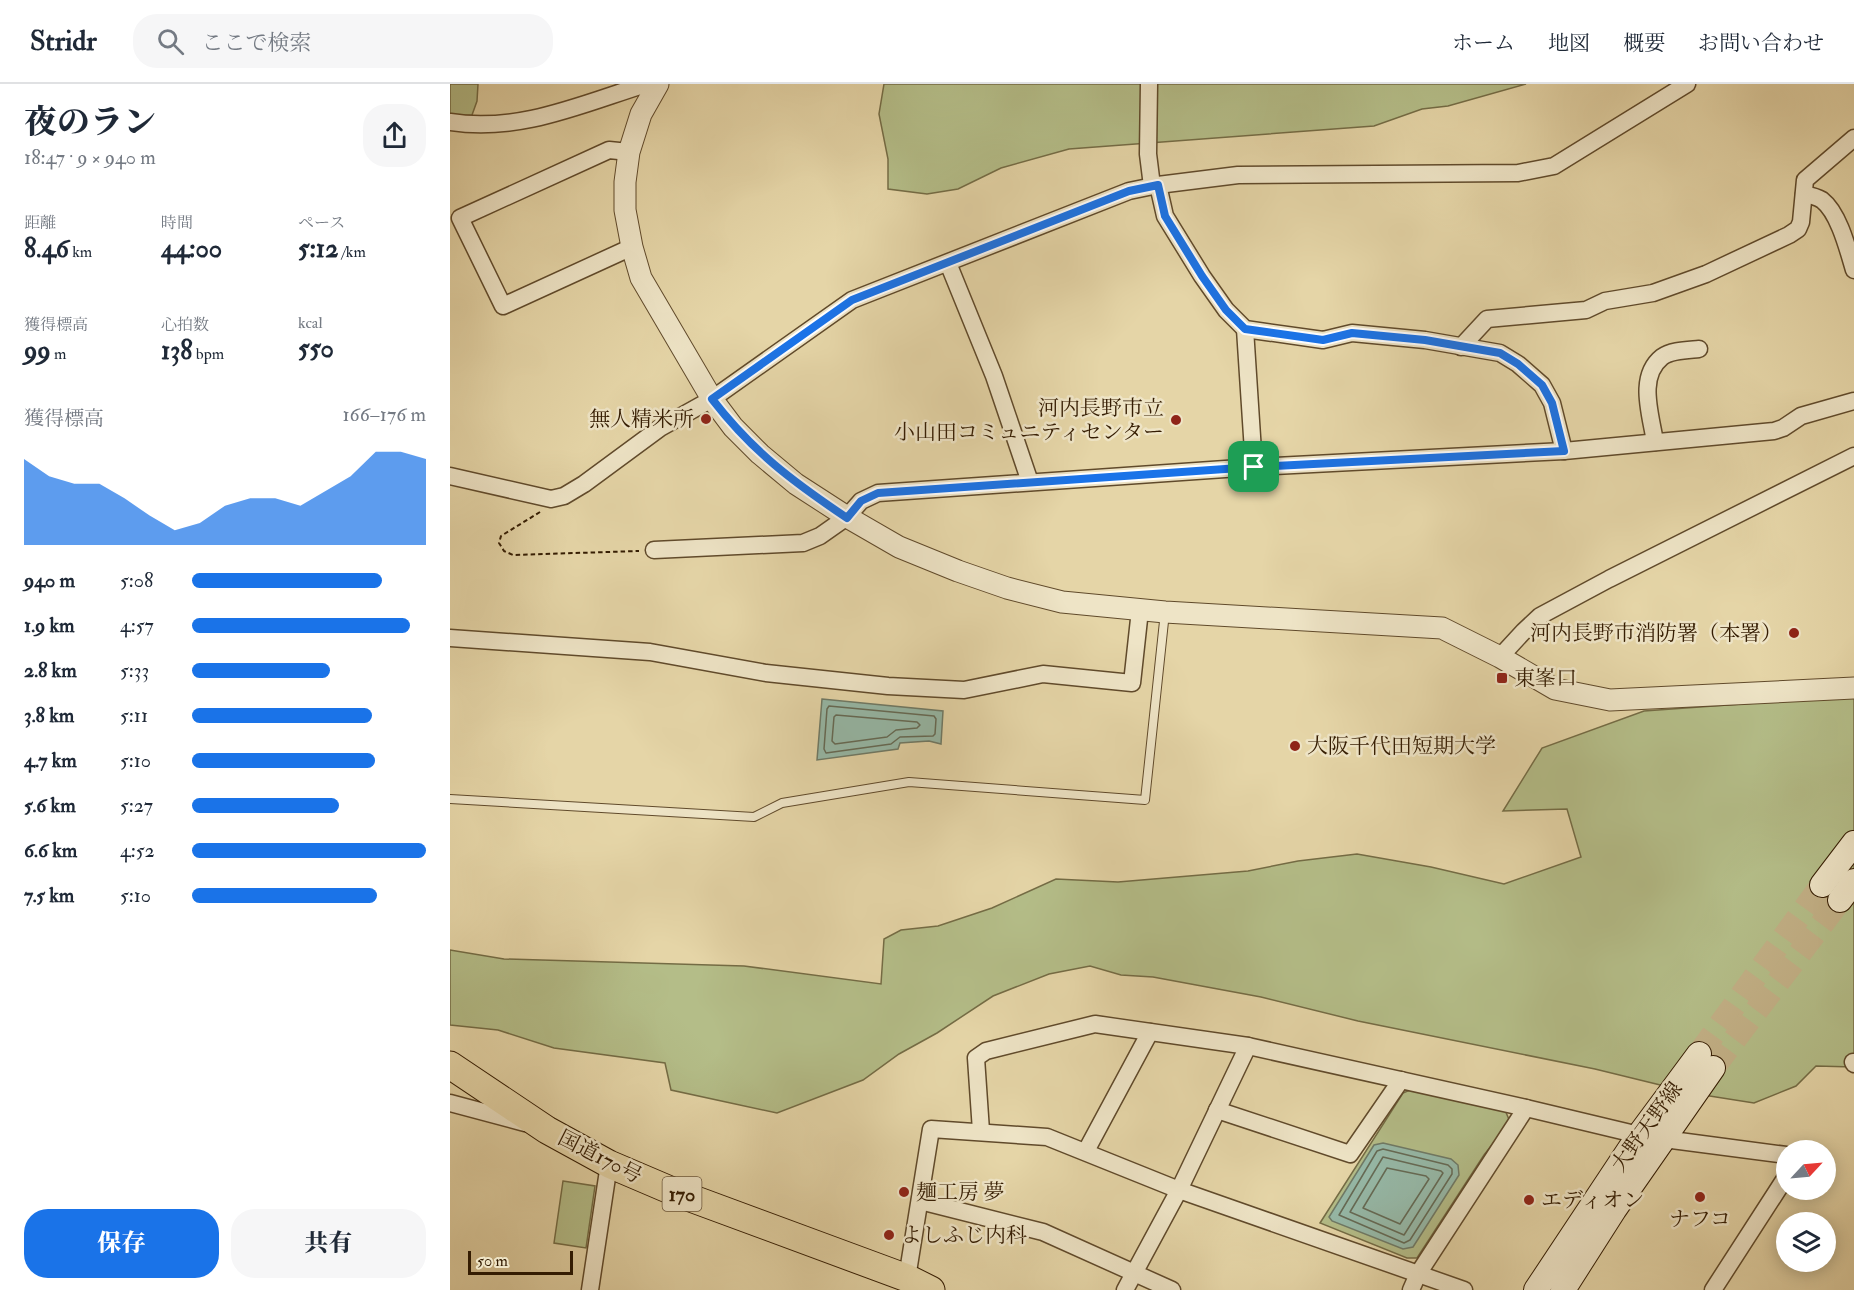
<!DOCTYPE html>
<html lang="ja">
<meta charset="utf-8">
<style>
body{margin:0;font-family:"IM FELL Double Pica","Noto Serif JP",serif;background:#f6f6f7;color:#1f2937;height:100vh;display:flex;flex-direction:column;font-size:22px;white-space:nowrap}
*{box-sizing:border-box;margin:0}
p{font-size:20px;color:#747a83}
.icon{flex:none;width:33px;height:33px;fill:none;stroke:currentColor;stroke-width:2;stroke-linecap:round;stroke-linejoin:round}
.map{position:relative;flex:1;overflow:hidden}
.panel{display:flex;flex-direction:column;background:#fff;width:450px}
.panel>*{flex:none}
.needle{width:39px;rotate:64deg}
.controls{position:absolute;left:1326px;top:1056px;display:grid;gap:12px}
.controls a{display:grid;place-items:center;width:60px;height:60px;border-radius:50%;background:#fff;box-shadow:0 3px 15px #0003;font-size:30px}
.scale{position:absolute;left:18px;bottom:15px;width:105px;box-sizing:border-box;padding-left:6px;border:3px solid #341c02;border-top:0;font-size:16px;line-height:21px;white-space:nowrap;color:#341c02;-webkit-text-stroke:4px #eee4c6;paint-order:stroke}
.pin{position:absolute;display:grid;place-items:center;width:51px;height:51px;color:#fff;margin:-26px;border-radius:12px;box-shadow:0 3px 9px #0006}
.round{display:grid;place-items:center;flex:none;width:63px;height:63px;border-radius:24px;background:#f6f6f7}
.head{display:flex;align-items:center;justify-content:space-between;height:102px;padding:0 24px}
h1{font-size:33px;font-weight:800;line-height:45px}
.metrics{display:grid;grid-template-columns:repeat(3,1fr);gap:9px;height:102px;padding:6px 24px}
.metrics div{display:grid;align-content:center}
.metrics b{font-size:26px;font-weight:800}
.metrics small{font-size:16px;font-weight:400}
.metrics p{font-size:16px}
.chart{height:168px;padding:12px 24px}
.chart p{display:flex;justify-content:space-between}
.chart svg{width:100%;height:108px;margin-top:6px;fill:#1a73e8;opacity:.7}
.button{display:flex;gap:12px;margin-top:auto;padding:12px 24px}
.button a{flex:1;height:69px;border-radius:24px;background:#1a73e8;color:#fff;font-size:24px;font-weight:800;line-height:69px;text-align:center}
.button a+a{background:#f6f6f7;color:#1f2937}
ul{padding:0 24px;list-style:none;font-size:20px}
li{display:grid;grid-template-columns:96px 72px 1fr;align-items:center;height:45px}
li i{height:15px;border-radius:8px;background:#1a73e8}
header{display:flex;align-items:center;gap:36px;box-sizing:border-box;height:84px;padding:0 30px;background:#fff;border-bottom:2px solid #e0e1e3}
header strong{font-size:28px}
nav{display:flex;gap:33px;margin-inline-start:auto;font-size:21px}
.search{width:420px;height:54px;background:#f6f6f7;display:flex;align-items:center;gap:15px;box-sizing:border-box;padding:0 21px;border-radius:24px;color:#747a83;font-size:22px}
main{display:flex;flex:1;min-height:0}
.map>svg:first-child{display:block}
.green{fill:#b4bd88;stroke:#746c45;stroke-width:1.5}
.water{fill:#96b9a8;stroke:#6f7a66;stroke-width:1.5}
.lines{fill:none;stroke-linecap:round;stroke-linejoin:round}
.shore{stroke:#656a55;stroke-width:1.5}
.secondary-tunnel{stroke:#c2b086;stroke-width:24;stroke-dasharray:24 12;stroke-linecap:butt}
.service-casing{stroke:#604a2b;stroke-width:10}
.minor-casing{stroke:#604a2b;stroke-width:19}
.tertiary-casing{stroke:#604a2b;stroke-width:23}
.secondary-casing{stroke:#341c02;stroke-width:26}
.trunk-casing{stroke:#341c02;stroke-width:29}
.path{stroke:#341c02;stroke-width:2;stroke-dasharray:4.5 3;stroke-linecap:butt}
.service{stroke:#eee4c6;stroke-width:8}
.minor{stroke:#eee4c6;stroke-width:16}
.tertiary{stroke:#eee4c6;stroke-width:21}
.secondary{stroke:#eee4c6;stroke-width:24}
.trunk{stroke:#e5d5a7;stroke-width:27}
.route-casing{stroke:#fff;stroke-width:12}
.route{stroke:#1a73e8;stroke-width:8}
.poi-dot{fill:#8f2418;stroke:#eee4c6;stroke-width:2}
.labels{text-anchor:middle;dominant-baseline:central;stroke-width:5;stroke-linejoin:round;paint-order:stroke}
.shield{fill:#eee4c6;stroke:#6c583d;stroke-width:1.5}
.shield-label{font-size:20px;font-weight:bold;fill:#341c02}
.poi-label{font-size:21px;fill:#341c02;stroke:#eee4c6;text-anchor:start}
.street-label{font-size:21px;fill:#341c02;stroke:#eee4c6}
</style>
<header>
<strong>Stridr</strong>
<div class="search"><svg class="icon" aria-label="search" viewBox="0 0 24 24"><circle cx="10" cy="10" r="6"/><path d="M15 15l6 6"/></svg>ここで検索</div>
<nav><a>ホーム</a><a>地図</a><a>概要</a><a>お問い合わせ</a></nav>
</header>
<main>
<section class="panel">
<div class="head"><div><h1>夜のラン</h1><p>18:47 · 9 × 940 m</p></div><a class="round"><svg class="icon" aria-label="share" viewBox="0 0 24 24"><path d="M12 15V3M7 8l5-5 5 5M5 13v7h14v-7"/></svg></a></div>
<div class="metrics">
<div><p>距離</p><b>8.46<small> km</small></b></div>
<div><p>時間</p><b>44:00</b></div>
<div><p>ペース</p><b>5:12<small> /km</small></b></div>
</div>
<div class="metrics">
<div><p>獲得標高</p><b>99<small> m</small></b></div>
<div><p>心拍数</p><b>138<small> bpm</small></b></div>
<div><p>kcal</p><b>550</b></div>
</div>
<div class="chart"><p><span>獲得標高</span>166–176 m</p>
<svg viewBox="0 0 160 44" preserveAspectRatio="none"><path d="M0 44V9L10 16L20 19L30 19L40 25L50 32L60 38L70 35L80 28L90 25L100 25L110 28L120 22L130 16L140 6L150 6L160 9V44z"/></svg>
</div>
<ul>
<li><b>940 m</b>5:08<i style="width:81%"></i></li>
<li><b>1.9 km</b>4:57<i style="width:93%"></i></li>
<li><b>2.8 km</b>5:33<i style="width:59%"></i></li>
<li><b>3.8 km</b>5:11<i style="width:77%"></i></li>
<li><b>4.7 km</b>5:10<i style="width:78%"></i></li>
<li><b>5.6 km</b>5:27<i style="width:63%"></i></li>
<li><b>6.6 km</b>4:52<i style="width:100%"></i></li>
<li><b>7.5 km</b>5:10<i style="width:79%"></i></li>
</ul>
<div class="button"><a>保存</a><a>共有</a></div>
</section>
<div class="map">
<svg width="1404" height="1206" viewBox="0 0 1404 1206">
<rect width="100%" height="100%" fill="#e5d5a7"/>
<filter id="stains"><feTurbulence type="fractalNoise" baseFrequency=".00333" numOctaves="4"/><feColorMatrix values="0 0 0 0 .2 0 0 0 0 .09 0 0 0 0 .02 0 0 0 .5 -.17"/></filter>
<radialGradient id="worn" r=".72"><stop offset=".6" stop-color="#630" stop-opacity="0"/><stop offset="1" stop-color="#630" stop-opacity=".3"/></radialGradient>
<g class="green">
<path d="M0,0H28L27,17L22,31L0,32Z"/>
<path d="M434,0H1076L998,22L972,25L924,42L619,65L551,84L508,105L477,110L438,105V75L429,30Z"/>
<path d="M1404,612V983L1366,982L1346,1002L1304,1019L1247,1010L1145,985L908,937L811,913L703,893L671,891L640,882L599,890L543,912L487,949L449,970L413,996L327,1029L221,1006L215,979L104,964L48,946L0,941V866L54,875L294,882L431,900L434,855L451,846L488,842L542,824L606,795L668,798L798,787L848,777L907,770L981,783L1054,800L1131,773L1117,725L1053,727L1092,664L1194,627Z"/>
<path d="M962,1005L1055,1026L1060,1038L1034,1071L967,1174H957L870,1139L953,1009Z"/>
<path d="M113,1097L145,1102L136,1164L104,1159Z"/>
</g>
<g class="water">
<path d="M372,615L493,627L491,660L479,657L450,659L448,665L367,676Z"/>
<path d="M933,1059L1001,1075L1008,1081L1009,1091L963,1163L953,1165L882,1137L879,1133L924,1061Z"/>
</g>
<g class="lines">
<g class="shore">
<path d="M379,622L484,632L486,635L485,650L483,652L450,653L441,660L376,669L374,665L377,625Z"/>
<path d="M386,631L467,638L470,641L467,644L446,646L437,653L385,660L382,657L384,633Z"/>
<path d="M933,1065L998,1081L1002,1085V1090L960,1156L954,1159L889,1131L927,1067Z"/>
<path d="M933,1073L991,1087L993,1089L954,1151L900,1128Z"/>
<path d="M937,1084L976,1092L979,1095L950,1140L913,1124Z"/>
</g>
<g class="secondary-tunnel">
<path d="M1249,970L1372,801"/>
<path d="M1263,984L1390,816"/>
</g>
<g class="service-casing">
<path id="service" d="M0,715L304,733L332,719L459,698L695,716L715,528"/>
</g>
<g class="minor-casing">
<g id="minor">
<path d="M699,0L698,70L702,102"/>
<path d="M0,38C69,49 132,20 196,0"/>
<path d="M179,68L159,66L10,134L53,222L182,163"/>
<path d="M708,101L715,132L752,192L776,226L795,245L873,256L902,249L975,256L1050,269L1068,280L1092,301L1102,319L1114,367"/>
<path d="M1354,110C1359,111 1367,113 1372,116C1389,129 1398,166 1404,186"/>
<path d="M498,179L544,292L580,398"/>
<path d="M795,245L804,383"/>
<path d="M1011,263L1037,235L1136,226L1155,217L1203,209L1256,190L1339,151L1348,145L1351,138L1355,96L1404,54"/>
<path d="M1205,358C1201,331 1187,293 1212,273C1221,266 1238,266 1249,265"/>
<path d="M0,392L101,415L114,412L134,400L210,344L262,315L402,216L679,107L708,101L788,91L1068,89L1104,82L1237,0"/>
<path d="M204,466L353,459L370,452L397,433L411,417L428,409L804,383L1114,367L1324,347L1333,344L1351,332L1404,317"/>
<path d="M0,554L200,568L316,589L438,602L514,606L593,590L682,599L690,526"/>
<path d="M1050,573L1074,547L1090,532L1159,495L1404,372"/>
<path d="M1403,978L1404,980"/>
<path d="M0,1019L75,1039"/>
<path d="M767,1026L900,1070L951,996"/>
<path d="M531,1047L526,974L536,967L645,940L798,962L1076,1024L1189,1051"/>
<path d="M1214,1055L1336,1071"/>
<path d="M636,1067L700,948"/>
<path d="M470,1117L593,1148L722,1206"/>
<path d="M457,1194L481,1045L597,1053L729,1106L1014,1206"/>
<path d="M140,1206L159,1080"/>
<path d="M675,1206L729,1106L798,962"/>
<path d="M961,1206L968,1190L1076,1024"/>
<path d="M1263,1206L1336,1093"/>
</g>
</g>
<g class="tertiary-casing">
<path id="tertiary" d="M208,0L191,30L179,68L175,98V126L182,163L191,194L262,315L283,343L310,370L346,400L397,433L449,463L508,487L557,504L612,518L715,528L992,544L1050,573L1105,605L1160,616L1404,604"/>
</g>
<g class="secondary-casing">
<g id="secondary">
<path d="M1372,801L1404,759"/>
<path d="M1390,816L1404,797"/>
<path d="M1086,1206L1189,1051L1249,970"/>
<path d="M1113,1206L1164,1126L1263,984"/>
</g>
</g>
<g class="trunk-casing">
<path id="trunk" d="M0,981L97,1046L159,1080L227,1109L457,1194L481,1206"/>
</g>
<path class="path" d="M90,428L51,452L49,459L54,467L63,471L189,467"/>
<use href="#service" class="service"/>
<use href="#minor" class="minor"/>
<use href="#tertiary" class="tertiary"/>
<use href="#secondary" class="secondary"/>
<use href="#trunk" class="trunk"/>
</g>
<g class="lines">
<g class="route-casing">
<path id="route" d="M708,101L715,132L752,192L776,226L795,245L873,256L902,249L975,256L1050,269L1068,280L1092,301L1102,319L1114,367L804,383L428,409L411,417L397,434C342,397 303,368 262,315L402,216L679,107Z"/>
</g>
<use href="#route" class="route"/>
</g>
<g class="poi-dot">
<circle cx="256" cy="335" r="6"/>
<circle cx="726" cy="336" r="6"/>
<circle cx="1344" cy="549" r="6"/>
<rect x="1046" y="588" width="12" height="12" rx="3"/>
<circle cx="845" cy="662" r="6"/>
<circle cx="454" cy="1108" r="6"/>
<circle cx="1250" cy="1113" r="6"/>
<circle cx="1079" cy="1116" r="6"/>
<circle cx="439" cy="1151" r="6"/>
</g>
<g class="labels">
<rect class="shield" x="212.5" y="1093" width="39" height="34" rx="4.5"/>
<g class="shield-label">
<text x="232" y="1110">170</text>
</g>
<g class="poi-label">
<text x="714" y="324" text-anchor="end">河内長野市立<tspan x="714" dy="24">小山田コミュニティセンター</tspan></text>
<text x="244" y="335" text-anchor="end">無人精米所</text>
<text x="1332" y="549" text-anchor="end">河内長野市消防署（本署）</text>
<text x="1064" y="594">東峯口</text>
<text x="857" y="662">大阪千代田短期大学</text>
<text x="466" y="1108">麺工房 夢</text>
<text x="1091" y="1116">エディオン</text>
<text x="1250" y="1135" text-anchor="middle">ナフコ</text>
<text x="451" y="1151">よしふじ内科</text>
</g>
<g class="street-label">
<text transform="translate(1197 1043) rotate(-54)">大野天野線</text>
<text transform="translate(150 1073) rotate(27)">国道170号</text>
</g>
</g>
<rect width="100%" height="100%" filter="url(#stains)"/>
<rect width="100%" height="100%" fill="url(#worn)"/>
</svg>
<div class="controls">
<a><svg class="needle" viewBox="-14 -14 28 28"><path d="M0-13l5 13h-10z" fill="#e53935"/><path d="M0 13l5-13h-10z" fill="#747a83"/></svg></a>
<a><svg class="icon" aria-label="layers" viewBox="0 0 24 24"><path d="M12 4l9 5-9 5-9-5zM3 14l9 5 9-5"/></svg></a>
</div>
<div class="scale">50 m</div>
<div class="pin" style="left:804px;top:383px;background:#1e9e55"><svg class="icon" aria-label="arrive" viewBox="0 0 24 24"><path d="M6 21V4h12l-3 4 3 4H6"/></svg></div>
</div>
</main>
